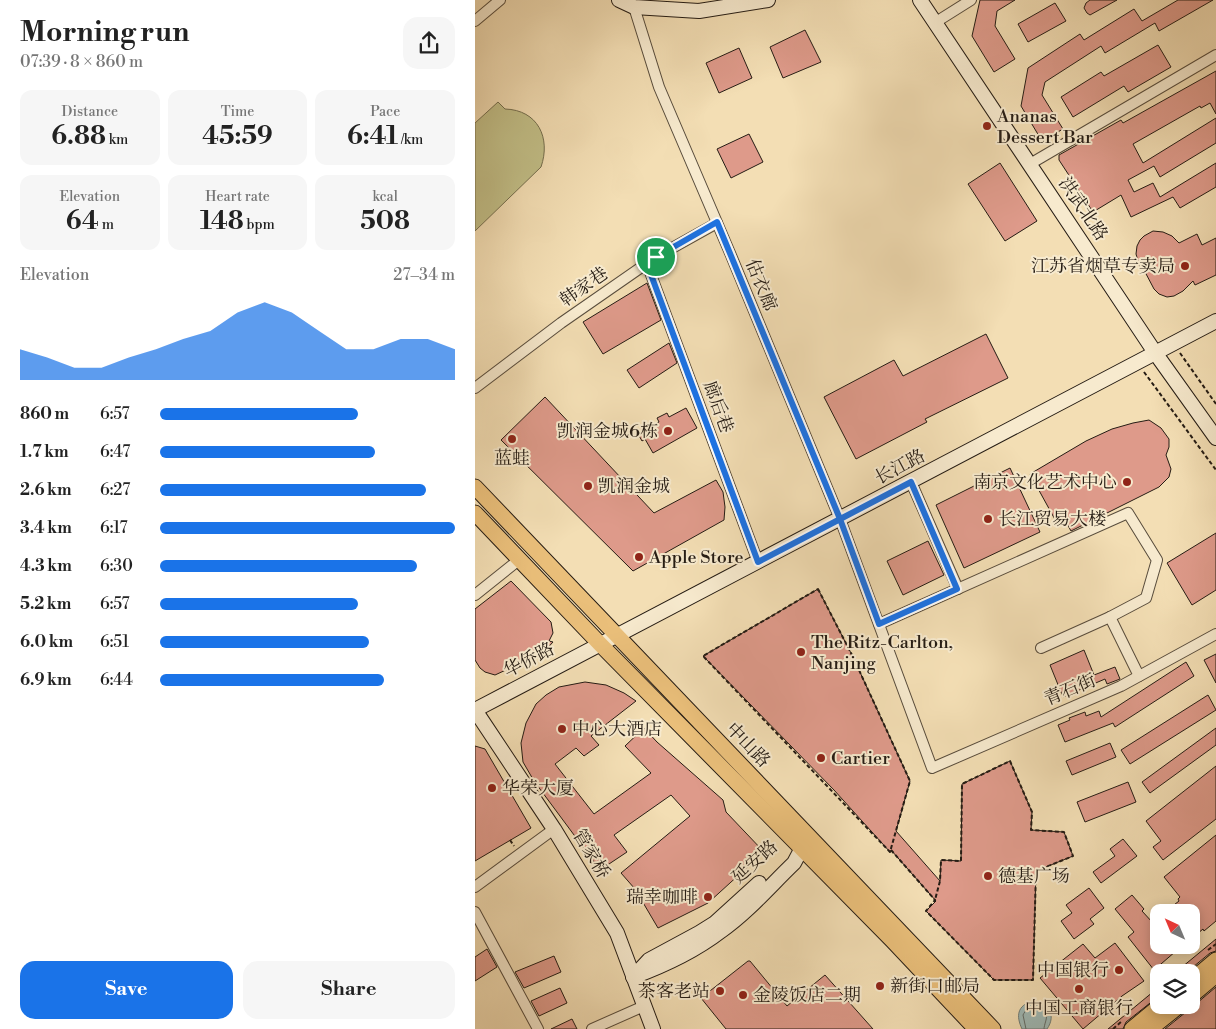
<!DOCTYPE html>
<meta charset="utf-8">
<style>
body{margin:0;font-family:"Libre Bodoni","Noto Serif SC",serif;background:#f6f6f6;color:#222;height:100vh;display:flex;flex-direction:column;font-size:19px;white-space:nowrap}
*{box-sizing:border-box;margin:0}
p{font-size:16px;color:#767676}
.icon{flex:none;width:28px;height:28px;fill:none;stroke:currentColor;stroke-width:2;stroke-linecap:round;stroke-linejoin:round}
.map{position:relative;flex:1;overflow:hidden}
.drawer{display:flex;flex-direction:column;background:#fff;width:475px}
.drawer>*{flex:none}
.needle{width:32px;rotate:316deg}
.tools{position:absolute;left:675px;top:904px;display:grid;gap:10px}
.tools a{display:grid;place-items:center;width:50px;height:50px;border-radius:10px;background:#fff;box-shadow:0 2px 12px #0003;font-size:25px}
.pin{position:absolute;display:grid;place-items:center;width:42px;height:42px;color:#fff;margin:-21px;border:2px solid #fff;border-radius:50%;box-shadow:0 1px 5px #0007}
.round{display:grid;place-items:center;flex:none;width:52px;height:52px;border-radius:15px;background:#f6f6f6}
.overview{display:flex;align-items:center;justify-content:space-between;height:85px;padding:0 20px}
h1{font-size:28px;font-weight:700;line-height:38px}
.stats{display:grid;grid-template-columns:repeat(3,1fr);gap:8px;height:85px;padding:5px 20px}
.stats div{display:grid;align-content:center;border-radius:12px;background:#f6f6f6;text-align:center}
.stats b{font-size:25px;font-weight:700}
.stats small{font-size:14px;font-weight:400}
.stats p{font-size:14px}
.chart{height:140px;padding:10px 20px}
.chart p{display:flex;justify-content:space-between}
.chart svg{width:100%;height:90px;margin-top:5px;fill:#1a73e8;opacity:.7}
.button{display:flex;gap:10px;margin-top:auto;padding:10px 20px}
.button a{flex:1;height:58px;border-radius:15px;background:#1a73e8;color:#fff;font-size:20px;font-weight:700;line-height:58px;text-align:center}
.button a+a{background:#f6f6f6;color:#222}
ul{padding:0 20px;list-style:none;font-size:16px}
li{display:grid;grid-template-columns:80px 60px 1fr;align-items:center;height:38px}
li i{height:12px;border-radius:6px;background:#1a73e8}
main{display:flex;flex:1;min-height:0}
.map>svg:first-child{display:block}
.green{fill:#c2bf88;stroke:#746e4e}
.water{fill:#9fbab7;stroke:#6e7b76}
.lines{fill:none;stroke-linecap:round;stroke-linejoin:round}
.shore{stroke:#626b66;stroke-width:1}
.building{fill:#de9a8a;stroke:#251c14}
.street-casing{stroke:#584c3c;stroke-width:12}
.secondary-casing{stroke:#251c14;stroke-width:16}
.primary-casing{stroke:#251c14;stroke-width:17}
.path{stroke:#251c14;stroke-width:2;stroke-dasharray:4 2.5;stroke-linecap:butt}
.street{stroke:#f7eace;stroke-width:10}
.secondary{stroke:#f7eace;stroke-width:14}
.primary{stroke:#eabf7a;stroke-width:15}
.route-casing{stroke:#fff;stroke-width:10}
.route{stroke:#1a73e8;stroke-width:6}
.poi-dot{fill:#8f2418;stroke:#f7eace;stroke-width:2}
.labels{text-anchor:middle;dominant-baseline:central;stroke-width:4;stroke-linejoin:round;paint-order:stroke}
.poi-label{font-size:18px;fill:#251c14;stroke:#f7eace;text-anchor:start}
.street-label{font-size:18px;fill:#251c14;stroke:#f7eace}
</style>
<main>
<section class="drawer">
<div class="overview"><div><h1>Morning run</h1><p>07:39 · 8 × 860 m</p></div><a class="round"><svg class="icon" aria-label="share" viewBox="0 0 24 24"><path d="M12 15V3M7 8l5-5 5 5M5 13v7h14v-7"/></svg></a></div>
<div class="stats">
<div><p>Distance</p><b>6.88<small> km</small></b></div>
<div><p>Time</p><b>45:59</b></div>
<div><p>Pace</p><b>6:41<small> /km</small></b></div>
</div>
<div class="stats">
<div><p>Elevation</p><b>64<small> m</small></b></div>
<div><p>Heart rate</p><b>148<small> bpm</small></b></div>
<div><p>kcal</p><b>508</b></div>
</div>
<div class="chart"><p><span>Elevation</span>27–34 m</p>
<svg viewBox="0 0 160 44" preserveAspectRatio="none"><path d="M0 44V29L10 33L20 38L30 38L40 33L50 29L60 24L70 20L80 11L90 6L100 11L110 20L120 29L130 29L140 24L150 24L160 29V44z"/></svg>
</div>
<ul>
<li><b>860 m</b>6:57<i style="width:67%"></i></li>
<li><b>1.7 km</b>6:47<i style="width:73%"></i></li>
<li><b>2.6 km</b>6:27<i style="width:90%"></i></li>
<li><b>3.4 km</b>6:17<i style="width:100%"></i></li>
<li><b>4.3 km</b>6:30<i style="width:87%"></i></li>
<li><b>5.2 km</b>6:57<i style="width:67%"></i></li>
<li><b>6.0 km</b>6:51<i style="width:71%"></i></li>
<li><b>6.9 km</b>6:44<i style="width:76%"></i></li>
</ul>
<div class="button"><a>Save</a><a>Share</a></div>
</section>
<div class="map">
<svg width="741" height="1029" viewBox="0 0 741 1029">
<rect width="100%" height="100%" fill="#f3deb4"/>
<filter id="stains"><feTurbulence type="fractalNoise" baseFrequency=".004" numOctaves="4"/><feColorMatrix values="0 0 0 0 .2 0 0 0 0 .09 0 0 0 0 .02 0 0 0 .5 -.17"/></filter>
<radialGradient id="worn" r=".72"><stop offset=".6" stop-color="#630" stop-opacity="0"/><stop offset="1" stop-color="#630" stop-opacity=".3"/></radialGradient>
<path class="green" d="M23,102L30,109C63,110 76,138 66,167L0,231V123Z"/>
<path class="water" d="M557,1001C573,1001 582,1015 572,1029H547C541,1016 542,1006 557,1001Z"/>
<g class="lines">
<path class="shore" d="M551,1029L548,1015C552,1006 566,1001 571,1013C573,1018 569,1024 569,1029"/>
</g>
<g class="building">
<path d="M505,0H540L522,11L520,26L540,59L519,72L497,36Z"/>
<path d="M615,0H642L615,15L612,13L609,8L611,3Z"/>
<path d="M703,0H738L684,31L680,23L630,53L626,46L570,82L567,95L588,129L567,141L546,106L553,68L605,34L609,40L659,9L667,21Z"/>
<path d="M580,3L591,21L553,42L543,24Z"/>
<path d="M330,30L346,62L308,78L295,47Z"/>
<path d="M683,45L696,67L653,92L649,86L598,117L586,97L626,72L629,76Z"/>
<path d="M264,48L277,78L244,93L231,63Z"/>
<path d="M741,71V114L735,103L726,108L725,106L658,144L668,163L741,118V143L685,177L679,166L653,180L659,192L678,183L685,197L741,163V187L705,208L698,197L656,217L646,195L618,212L584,160V155L646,120L648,123Z"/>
<path d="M274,134L288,162L256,178L242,149Z"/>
<path d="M525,163L562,221L530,241L493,184Z"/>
<path d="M678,231L688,232L697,236L704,243L722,234L727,245L741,238V275L720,285L718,281L708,291L699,296L692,297L684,294L679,289L669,270L665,268L661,254L662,246L665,240L669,236Z"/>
<path d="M172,283L186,320L128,354L108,322Z"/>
<path d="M511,334L533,378L450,419L452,422L381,459L349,397L419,360L428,376Z"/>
<path d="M194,343L202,363L164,388L152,370Z"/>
<path d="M70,397L179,513L241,480L248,492L250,507L249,520L158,571L26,440Z"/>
<path d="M211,408L222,428L178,453L170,439L167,441L163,434L184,422L182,418L192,413L194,417Z"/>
<path d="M674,420L686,428L694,439V447L691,455L696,469L694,477L684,487L596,531L591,522L583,525L555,474L611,441L637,429L658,423Z"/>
<path d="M535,468L565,532L489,568L461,505Z"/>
<path d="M741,533V590L717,605L692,563Z"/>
<path d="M453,541L469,575L428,595L412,561Z"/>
<path d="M36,581L76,622L78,633L74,641L78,642L68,653L20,675L10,672L5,668L0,660V609Z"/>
<path d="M343,589L378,657L435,781L421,831L465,881L466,860L486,861L487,784L535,761L557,812L556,830L589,832L598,856L561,871L558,980H519L451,911L461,901L416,850L415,852L359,790L228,656Z"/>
<path d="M609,650L619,675L640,667L645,679L632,684L630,679L588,697L575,665Z"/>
<path d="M741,654V683L729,660Z"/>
<path d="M711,662L719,676L640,727L638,723L590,742L583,725L595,720L594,718L610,712L611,716L624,711L626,717Z"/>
<path d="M110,682L131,685L149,693L161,701L116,736L124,745L109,756L101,748L80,764L119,814L176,773L150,746L169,728L182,742L248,800L251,812L289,852L233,903L183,928L160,889L146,873L215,816L196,795L139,835L152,852L125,870L59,781L48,762L46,743L51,723L61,704L71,695L84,687Z"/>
<path d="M733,695L741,710L655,764L646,750Z"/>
<path d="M741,728V745L675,793L667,782Z"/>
<path d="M635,743L641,757L597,775L591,761Z"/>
<path d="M0,746L10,749L56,828L0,861Z"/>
<path d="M741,766V819L688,860L678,847L686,841L671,821Z"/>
<path d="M653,782L661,802L610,822L602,802Z"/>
<path d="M741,835V921L729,931L728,929L716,939V912H690L704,901L703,899L705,897L689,877Z"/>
<path d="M648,839L662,856L626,883L618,872L640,856L635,849Z"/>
<path d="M614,888L629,908L615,919L619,924L599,939L586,921L597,913L591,905Z"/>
<path d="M657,895L669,909L667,911L678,923L684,918V945H708L679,970L653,937L659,932L640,909Z"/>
<path d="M741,939V951L735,953L712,972H701Z"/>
<path d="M640,943L669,981L647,996L608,1029L565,978L608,944L620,958Z"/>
<path d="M12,949L22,967L0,981V957Z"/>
<path d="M79,956L86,972L49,988L40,972Z"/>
<path d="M273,961H275L312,1006L350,975L398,1029H251L226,998Z"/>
<path d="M684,987V996L651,1022L648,1029H633Z"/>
<path d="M741,987V1029H690L711,1012L714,1005L722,1003Z"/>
<path d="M85,988L92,1003L64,1016L56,1001Z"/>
<path d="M97,1019L102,1029H76Z"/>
</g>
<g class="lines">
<g class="street-casing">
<g id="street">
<path d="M159,7L184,87L255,253L365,519L457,768L646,686L741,634"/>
<path d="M0,21L25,0"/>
<path d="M461,22L496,0"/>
<path d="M555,164L741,55"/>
<path d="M172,264L283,562"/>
<path d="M0,388L86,323L181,257L242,223"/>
<path d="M436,482L483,589"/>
<path d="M0,595L45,559"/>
<path d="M635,617L664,676"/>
<path d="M404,624L653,513L682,560L671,598L635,617L566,648"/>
<path d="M0,887L79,829"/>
<path d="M0,912L63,1029"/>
<path d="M117,1029L169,1006"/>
</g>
</g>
<g class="secondary-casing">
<g id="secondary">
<path d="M144,0L159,7L224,11L293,0"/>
<path d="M445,0L681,354L741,438"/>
<path d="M0,710L741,321"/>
<path d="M0,710L79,829L142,933L178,1029"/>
<path d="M160,975L174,960L224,933L240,923L284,883"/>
<path d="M158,977C188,966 220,951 246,931C273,912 295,886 319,863L327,848"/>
</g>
</g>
<g class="primary-casing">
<g id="primary">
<path d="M0,487L518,1029"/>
<path d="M0,513L125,644L417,940L501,1029"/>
<path d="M716,981L741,960"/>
<path d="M716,996L741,975"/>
<path d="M657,1029L686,1005"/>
<path d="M675,1029L705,1005"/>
</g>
</g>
<g class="path">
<path d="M705,353L741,404"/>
<path d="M669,372L741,470"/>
<path d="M343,589L378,657L435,781L415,852L228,656Z"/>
<path d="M35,840L39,846"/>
<path d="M416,850L460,900L451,911L519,980H558L561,871L598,856L589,832L556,830L557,812L535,761L487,784L486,861L466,860L465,881L460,900"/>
<path d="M733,950L741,944"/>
<path d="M580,1007L584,1003"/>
<path d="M638,1029L647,1021"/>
</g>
<use href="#street" class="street"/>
<use href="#secondary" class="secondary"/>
<use href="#primary" class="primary"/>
</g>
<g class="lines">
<g class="route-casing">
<path id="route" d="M181,257L172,264L283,562C334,535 385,509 436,482L482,589L404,624L365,519L242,222L181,257"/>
</g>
<use href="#route" class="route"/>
</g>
<g class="poi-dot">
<circle cx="512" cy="126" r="5"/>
<circle cx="710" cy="266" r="5"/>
<circle cx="193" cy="431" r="5"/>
<circle cx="37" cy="439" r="5"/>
<circle cx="652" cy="482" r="5"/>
<circle cx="113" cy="486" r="5"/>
<circle cx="513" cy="519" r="5"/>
<circle cx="164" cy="557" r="5"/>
<circle cx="326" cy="652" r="5"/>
<circle cx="87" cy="729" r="5"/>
<circle cx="346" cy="758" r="5"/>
<circle cx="17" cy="788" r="5"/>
<circle cx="513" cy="876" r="5"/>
<circle cx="233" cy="897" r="5"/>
<circle cx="644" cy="970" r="5"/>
<circle cx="405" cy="986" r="5"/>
<circle cx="604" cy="989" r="5"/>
<circle cx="245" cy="991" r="5"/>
<circle cx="268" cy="995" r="5"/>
</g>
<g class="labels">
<g class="poi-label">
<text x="522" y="116">Ananas<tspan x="522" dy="21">Dessert Bar</tspan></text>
<text x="700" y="266" text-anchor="end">江苏省烟草专卖局</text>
<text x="183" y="431" text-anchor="end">凯润金城6栋</text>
<text x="37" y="458" text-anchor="middle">蓝蛙</text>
<text x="642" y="482" text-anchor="end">南京文化艺术中心</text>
<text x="123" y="486">凯润金城</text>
<text x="523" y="519">长江贸易大楼</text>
<text x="174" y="557">Apple Store</text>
<text x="336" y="642">The Ritz-Carlton,<tspan x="336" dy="21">Nanjing</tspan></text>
<text x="97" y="729">中心大酒店</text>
<text x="356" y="758">Cartier</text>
<text x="27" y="788">华荣大厦</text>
<text x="523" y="876">德基广场</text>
<text x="223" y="897" text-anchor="end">瑞幸咖啡</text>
<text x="634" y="970" text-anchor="end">中国银行</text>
<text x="415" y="986">新街口邮局</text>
<text x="235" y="991" text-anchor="end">茶客老站</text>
<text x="278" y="995">金陵饭店二期</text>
<text x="604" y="1008" text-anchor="middle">中国工商银行</text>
</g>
<g class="street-label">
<text transform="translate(608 209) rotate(56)">洪武北路</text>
<text transform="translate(286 285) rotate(68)">估衣廊</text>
<text transform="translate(109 287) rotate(-35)">韩家巷</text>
<text transform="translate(243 407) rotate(70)">廊后巷</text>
<text transform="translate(425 467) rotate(-28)">长江路</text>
<text transform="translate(54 660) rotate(-27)">华侨路</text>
<text transform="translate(595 690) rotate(-23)">青石街</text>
<text transform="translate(273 745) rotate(46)">中山路</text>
<text transform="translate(116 854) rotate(59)">管家桥</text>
<text transform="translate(280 862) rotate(-42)">延安路</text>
</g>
</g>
<rect width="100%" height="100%" filter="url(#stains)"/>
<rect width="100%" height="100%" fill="url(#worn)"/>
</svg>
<div class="tools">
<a><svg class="needle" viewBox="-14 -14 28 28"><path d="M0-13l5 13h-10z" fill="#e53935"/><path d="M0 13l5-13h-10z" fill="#767676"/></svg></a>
<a><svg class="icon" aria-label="layers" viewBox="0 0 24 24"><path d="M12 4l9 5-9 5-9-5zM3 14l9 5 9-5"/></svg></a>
</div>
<div class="pin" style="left:181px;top:257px;background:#1e9e55"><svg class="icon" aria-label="arrive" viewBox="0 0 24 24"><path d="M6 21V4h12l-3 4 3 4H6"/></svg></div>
</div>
</main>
